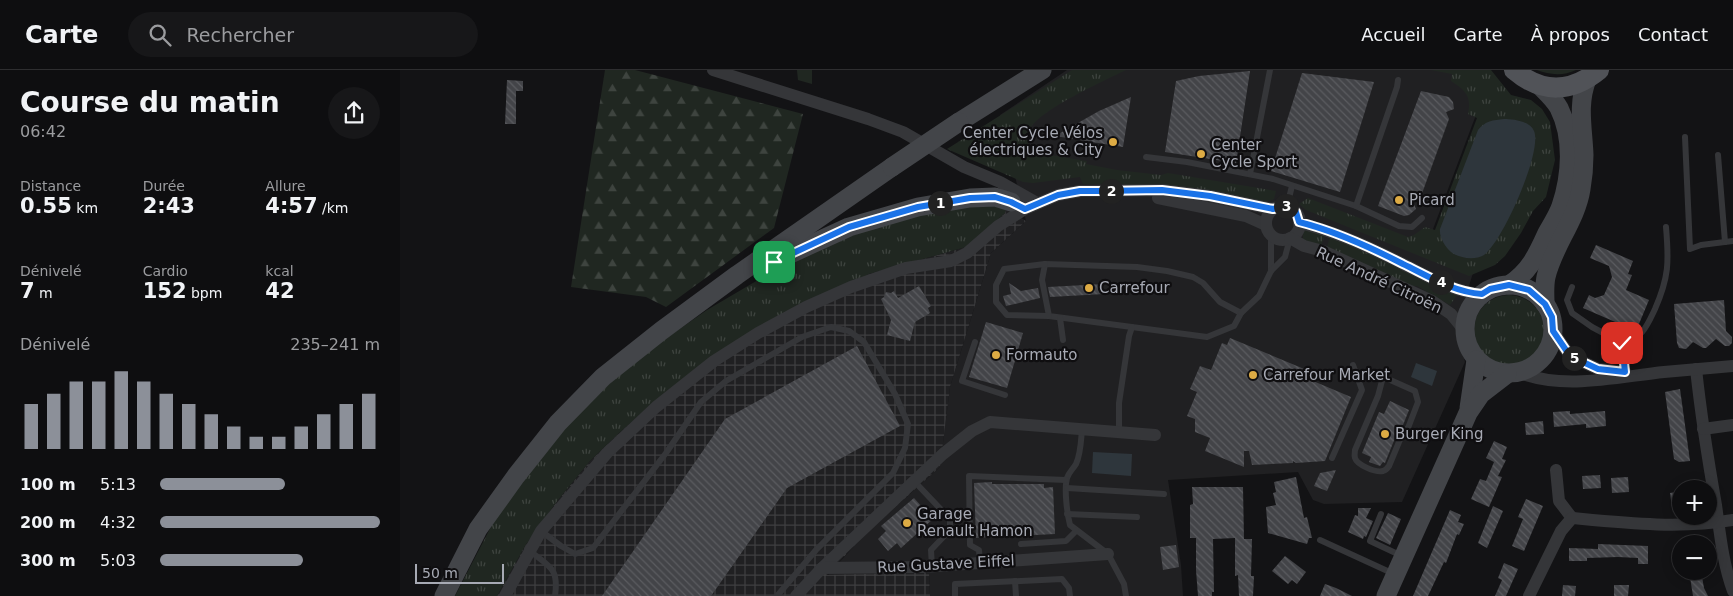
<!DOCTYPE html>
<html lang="fr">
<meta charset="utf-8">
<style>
body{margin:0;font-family:"DejaVu Sans",sans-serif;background:#171719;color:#f1f3f6;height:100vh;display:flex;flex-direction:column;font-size:19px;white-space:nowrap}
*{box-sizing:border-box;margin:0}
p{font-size:16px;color:#9b9c9f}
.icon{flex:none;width:28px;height:28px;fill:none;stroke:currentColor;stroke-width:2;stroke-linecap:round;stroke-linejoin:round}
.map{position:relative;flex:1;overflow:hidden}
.details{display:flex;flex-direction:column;background:#0e0e10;width:400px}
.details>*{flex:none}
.controls{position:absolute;left:1272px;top:410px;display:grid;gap:10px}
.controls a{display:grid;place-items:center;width:45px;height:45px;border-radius:50%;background:#0e0e10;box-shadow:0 2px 12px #0003,0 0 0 1px #2e2e30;font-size:25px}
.scale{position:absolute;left:15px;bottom:12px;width:89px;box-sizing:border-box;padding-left:5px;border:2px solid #a7aab4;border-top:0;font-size:14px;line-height:18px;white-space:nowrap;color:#a7aab4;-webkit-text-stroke:4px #0f0e10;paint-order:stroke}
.pin{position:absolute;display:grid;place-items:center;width:42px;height:42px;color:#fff;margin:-21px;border-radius:10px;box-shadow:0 2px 8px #0006}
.km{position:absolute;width:25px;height:25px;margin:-12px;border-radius:50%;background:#222;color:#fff;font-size:14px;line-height:25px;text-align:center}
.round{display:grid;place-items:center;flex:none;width:52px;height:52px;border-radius:26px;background:#171719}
.overview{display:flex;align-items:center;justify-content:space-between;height:85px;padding:0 20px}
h1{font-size:28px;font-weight:700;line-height:38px}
.stats{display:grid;grid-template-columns:repeat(3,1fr);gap:8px;height:85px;padding:5px 20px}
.stats div{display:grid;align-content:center}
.stats b{font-size:21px;font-weight:700}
.stats small{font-size:14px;font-weight:400}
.stats p{font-size:14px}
.chart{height:140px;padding:10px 20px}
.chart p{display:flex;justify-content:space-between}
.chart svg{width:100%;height:90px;margin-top:5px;stroke:#8c9099;stroke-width:6}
ul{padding:0 20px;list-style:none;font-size:16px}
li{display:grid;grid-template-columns:80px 60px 1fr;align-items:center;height:38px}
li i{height:12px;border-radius:6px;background:#8c9099}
header{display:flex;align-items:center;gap:30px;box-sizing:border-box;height:70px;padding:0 25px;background:#0e0e10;border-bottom:1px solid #2e2e30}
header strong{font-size:24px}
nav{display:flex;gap:28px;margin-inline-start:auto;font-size:18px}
.search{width:350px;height:45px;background:#171719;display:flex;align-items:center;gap:12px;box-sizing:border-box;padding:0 18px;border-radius:28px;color:#9b9c9f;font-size:19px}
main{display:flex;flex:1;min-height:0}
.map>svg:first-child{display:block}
.built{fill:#202022}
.industrial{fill:url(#industrial-grid)}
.grass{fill:url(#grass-tufts)}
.forest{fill:url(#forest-firs)}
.water{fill:#2e363c}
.building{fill:url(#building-back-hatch)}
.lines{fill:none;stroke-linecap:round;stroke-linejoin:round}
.service{stroke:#353639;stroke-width:6}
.minor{stroke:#353639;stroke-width:12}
.secondary{stroke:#434549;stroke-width:19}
.primary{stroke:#515358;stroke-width:20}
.secondary-bridge{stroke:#434549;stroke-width:19}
.route-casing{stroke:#fff;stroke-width:10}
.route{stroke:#1a73e8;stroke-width:6}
.poi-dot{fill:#ddab44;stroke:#0f0e10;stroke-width:2}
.labels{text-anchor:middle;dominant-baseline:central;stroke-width:4.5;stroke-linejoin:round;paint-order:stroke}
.poi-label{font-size:15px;fill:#a7aab4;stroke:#0f0e10;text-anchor:start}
.street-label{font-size:15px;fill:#a7aab4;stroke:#0f0e10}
</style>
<header>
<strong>Carte</strong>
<div class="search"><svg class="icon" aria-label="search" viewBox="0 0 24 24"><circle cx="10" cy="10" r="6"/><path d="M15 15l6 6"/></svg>Rechercher</div>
<nav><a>Accueil</a><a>Carte</a><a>À propos</a><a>Contact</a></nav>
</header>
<main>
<section class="details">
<div class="overview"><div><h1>Course du matin</h1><p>06:42</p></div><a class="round"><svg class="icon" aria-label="share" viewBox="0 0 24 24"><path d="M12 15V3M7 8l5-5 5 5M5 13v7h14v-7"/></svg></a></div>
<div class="stats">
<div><p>Distance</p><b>0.55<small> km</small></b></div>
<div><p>Durée</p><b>2:43</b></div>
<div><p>Allure</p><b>4:57<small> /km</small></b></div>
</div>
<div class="stats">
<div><p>Dénivelé</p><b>7<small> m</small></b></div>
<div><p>Cardio</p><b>152<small> bpm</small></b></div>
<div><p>kcal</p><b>42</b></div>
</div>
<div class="chart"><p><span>Dénivelé</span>235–241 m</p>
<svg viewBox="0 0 160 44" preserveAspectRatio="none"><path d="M5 44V22M15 44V17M25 44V11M35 44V11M45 44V6M55 44V11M65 44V17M75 44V22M85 44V27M95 44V33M105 44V38M115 44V38M125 44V33M135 44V27M145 44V22M155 44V17"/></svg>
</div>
<ul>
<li><b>100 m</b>5:13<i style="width:57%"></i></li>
<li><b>200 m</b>4:32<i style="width:100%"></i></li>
<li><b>300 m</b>5:03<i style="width:65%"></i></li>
</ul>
</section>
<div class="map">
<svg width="1333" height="526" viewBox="0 0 1333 526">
<defs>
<pattern id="industrial-grid" width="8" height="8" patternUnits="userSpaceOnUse" patternTransform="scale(1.25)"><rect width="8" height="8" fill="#202022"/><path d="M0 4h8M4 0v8" fill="none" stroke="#3e3e40"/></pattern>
<pattern id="grass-tufts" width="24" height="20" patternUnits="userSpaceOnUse" patternTransform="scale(1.25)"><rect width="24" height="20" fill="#202721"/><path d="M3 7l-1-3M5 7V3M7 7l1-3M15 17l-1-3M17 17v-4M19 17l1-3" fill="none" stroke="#3e443f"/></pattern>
<pattern id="forest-firs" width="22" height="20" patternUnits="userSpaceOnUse" patternTransform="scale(1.25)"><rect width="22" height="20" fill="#202721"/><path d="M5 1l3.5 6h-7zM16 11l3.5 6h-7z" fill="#3e443f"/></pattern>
<pattern id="building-back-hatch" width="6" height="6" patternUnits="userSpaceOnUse" patternTransform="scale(1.25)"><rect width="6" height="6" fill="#434448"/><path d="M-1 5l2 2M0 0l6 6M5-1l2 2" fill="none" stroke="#5b5c60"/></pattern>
</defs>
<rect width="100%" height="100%" fill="#131315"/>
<path class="built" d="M667,0H1078L1082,29L1024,183L1073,203L1056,258L1065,292L1002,432L924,434L913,430L898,402L768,410L781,495L783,526H530L529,502L427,506L464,465L540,397L550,317L591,183L626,151L600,45Z"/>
<path class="industrial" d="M606,138L626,151L591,183L550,317L540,397L464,465L427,505L529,502L530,526H97L125,476L158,430L190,391L218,364L268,320L469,204L566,177L605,143Z"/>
<g class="grass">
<path d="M672,0H726C706,10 639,40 630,59C626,67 629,77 634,84L641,79L650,85L687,91L686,94L717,100L761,105L768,103L876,121L874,129L864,133L780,118L716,114H683L680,107L633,113L623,112L547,79Z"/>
<path d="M1031,0H1091L1111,25L1131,30L1142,39L1150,52L1155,90L1146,127L1133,141L1121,163L1105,186L1095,195L1069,206L906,140L899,134L908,128L1008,167L1014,165L1025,157L1035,160L1077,48L1068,44C1072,26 1065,20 1051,11L1052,4Z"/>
<path d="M1137,0H1176C1163,6 1150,5 1137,0Z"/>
<path d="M575,134L606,138L605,143L566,177L469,204L268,320L218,364L190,391L158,430L125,476L97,526H55L94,451L116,419L159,364L211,312L258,274L307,240L385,194L431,173L492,150Z"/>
<path d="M905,160L925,165L921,176L911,174L903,169V162Z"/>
<path d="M930,166L1057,225L1050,235L1017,216H1006L927,177Z"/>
<circle cx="1109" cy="260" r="35"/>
</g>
<g class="forest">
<path d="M205,0H235L403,44L374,158L266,237L246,227L171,217Z"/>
<path d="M397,0H412V14L398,10Z"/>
</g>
<g class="water">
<path d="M1104,49C1113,49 1130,51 1134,61C1143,81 1102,173 1084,185C1074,191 1059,188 1051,182C1045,177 1039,167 1040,159L1078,60C1085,51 1093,50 1104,49Z"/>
<path d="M1016,293L1037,301L1032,316L1011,307Z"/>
<path d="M693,382L732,384L731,406L692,403Z"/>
</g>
<g class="building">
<path d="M850,1L836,93L765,82L776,11L799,6Z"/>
<path d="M902,3L974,12L940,122L871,101Z"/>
<path d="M107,10L123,11V21H116V54H105Z"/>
<path d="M1021,21L1049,27L1053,32L1054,39L1046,42L1049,49L1020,129L1013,132L1016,139L1009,145L1004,146L978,136Z"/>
<path d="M731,27L723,77L655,66L699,41Z"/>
<path d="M1196,175L1233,191L1228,204L1232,205L1226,220L1249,230L1236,261L1183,238L1189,225L1195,228L1204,225L1212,207L1209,196L1190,188Z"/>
<path d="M609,213L621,221L638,218L640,228L606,236L603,226L611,224Z"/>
<path d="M703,214L704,224L650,227L648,217Z"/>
<path d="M519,216L531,236L528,238L530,243L515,252L510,271L487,265L491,250L481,229L484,227L486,222L491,223L494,221L498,228Z"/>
<path d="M1324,230L1326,261L1332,267V273L1329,276H1325L1316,269L1306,278H1303L1293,272L1286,279L1279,278L1277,273L1274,234Z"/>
<path d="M586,252L623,263L607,318L569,307Z"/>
<path d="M830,268L909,301L906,308L951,327L925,391L896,393L893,391V393L852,395L849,381H844V397L805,381L810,368L795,362V349L787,346L797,322L790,319L800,296L811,300L822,273L827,275Z"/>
<path d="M457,276L500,356L387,418L311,526H202L325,349Z"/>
<path d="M1280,319L1290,391L1279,392L1274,389L1265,322Z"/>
<path d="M990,331L1009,340L1003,355L999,358L985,393L983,392L980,396L969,392L971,387L962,383L979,342L984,344Z"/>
<path d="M1170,341V344L1205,341L1206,356L1186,358V354L1154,357L1153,342Z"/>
<path d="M1143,351L1144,364L1126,365L1125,353Z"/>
<path d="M1094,371L1107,377L1102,389L1106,390L1098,406L1102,407L1089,437L1071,429L1080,409L1086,411L1094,392L1086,388Z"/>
<path d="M936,400L927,421L914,416L920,403Z"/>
<path d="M1200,405L1201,418L1183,419L1182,406Z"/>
<path d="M896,407L904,448L907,447L912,468H909L907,474L868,463L866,437L876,435L873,423L876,422L874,412Z"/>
<path d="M1228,407L1229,422L1212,423L1211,408Z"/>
<path d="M592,412V414H644V418L653,417L655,464L576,468L574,413Z"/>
<path d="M792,417H843L844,469H852L851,506H854L853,526H839L838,505L835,506V468L813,469L814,522H812V526H798L796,500V468H790V435L793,434Z"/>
<path d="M1281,421V436L1272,437L1270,423Z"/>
<path d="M514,428L533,449L501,478L497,473L488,481L478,469L486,461L481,456Z"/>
<path d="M1126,429L1143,436L1124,481L1112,476L1123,449L1118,447Z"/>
<path d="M1093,436L1103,441L1087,478L1078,473Z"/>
<path d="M958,438H971L966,448L973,451L966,467L964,466L963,469L948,462L955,445L958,446Z"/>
<path d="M1050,440L1061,445L1058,452L1064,454L1059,465L1057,464L1046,493L1044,492L1028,526H1013Z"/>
<path d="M988,443L1001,449L990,475L976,468Z"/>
<path d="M1198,474L1248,476V494H1238V488L1218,487L1187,488V491H1169V478L1198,479Z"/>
<path d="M776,475L779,497L763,500L760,477Z"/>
<path d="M885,486L906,502L897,514L892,510L888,514L872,501Z"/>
<path d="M1104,493L1118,499L1106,526H1095L1102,510L1098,508Z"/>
<path d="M1289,501H1301L1304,518L1308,526H1293Z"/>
<path d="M925,514L936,518L952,526H920Z"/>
<path d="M1163,515L1176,516L1175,526H1162Z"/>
<path d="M1214,515H1229L1228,526H1214Z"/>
</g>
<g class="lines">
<g class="service">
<path d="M1285,67L1290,179L1301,175L1333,171"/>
<path d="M1318,85L1325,172"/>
<path d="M746,87L787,92L873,109L956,136L999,156L1012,157L1022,148"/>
<path d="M850,104L870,0"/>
<path d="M887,136L892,116"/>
<path d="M956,136L997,17L998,10"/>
<path d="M645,194L737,197L767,201L793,207L803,213L820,232L841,243L834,256L807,267L649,246L642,210Z"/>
<path d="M645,194L604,199L596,215V232L607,245L649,246"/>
<path d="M871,201V165"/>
<path d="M1172,217L1167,230L1172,243L1192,257L1222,273"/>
<path d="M841,243L859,226L871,201L885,187L890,168"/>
<path d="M660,248L663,270"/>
<path d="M575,272L562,311L605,325"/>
<path d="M1225,302L1222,273C1243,267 1246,258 1255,239C1269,207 1269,192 1266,157"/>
<path d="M983,307L978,326L955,380C955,382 954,385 955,388C957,395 976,403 983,401C986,400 987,399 989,396L1004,360L1008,358L1018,332L1015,321L988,309"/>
<path d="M682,359C681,370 681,383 676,394C673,399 669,402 667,408C664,419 667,443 670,455L708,484L724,514L726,526"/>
<path d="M719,361V333L729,266L732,257"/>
<path d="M932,388L962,320L953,295"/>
<path d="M514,411L550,449V460L531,480L532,497"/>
<path d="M667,418L764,424"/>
<path d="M667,444L737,447"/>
<path d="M981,444L970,471L1002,486"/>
<path d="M141,461L161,476L175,484L193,478L266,383L301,332L326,311L402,267L431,257L449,261L464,272L495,324L508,354L505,378L493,403L416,480L377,526"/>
<path d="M920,470L994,504"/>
<path d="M621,474L666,471L676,461"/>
<path d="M130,481C150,497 159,498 155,526"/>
<path d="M580,493L579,480L570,475L569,406L666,410"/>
<path d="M615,511L616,526"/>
<path d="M555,526V514L662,509L669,518L670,526"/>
</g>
<g class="minor">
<path d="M313,0L468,49L503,62L564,97L600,112L637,133"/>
<path d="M758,128L846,146L866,155"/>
<circle cx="883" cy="153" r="17"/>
<path d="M899,153C935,161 970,177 1003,194C1028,206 1053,222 1081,224"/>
<path d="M890,168L904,176L923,181L1032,231L1051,244L1064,260"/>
<path d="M1153,261L1170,286L1198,299L1225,302"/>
<path d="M1296,299C1301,345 1308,390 1316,435C1320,464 1323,494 1333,521"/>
<path d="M1120,303C1165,320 1217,307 1264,302C1287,300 1310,298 1333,296"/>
<path d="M1303,359L1333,355"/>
<path d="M1156,400L1159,431L1172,448"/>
<path d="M422,498L543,384L572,361L590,352L755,365"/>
<path d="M105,526L141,461L207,383L256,337L314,291L358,263L406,237L451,217L506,198L551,191L567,183L598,156L625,139L658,125L680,121L762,120L810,126L873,139"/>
<path d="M396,526L422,498L523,497L708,484"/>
<path d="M1129,526L1161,461L1172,448C1225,453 1280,459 1333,450"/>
</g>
<g class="secondary">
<path d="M559,52L642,0"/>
<path d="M364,196L449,157L518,137L570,128L595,127L611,132"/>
<circle cx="1109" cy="259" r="44"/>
<path d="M1109,215C1130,201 1137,185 1147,163C1152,154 1158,145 1161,136C1171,106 1174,68 1159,38C1154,29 1146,22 1139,15"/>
<path d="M1145,234C1145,225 1144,216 1146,207C1153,176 1176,151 1181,119C1183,108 1184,96 1184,85C1183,58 1177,35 1187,9"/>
<path d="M1069,338L1076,290"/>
<path d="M44,526L78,459L116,406L158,353L203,307L261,261L337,205L492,97"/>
<path d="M986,526L1068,343L1081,324L1107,304"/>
</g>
<path class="primary" d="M1114,0C1142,24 1171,23 1199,0"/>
<path class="secondary-bridge" d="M492,97L559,52"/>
</g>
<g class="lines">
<g class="route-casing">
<path id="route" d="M374,192L449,157L518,137L570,128L595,127L611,132L625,139L658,125L680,121H698L762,120L810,126L873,139L887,136L896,142L899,152C935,161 970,177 1003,194C1028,206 1053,222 1082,224L1090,219L1109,215L1129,220L1145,234L1152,247L1153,261L1170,286L1198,299L1225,302L1222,273"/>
</g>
<use href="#route" class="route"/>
</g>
<g class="poi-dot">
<circle cx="713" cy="72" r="5"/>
<circle cx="801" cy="84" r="5"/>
<circle cx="999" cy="130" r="5"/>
<circle cx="689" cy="218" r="5"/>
<circle cx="596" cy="285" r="5"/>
<circle cx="853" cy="305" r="5"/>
<circle cx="985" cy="364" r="5"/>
<circle cx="507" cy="453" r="5"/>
</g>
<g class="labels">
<g class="poi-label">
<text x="703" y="63" text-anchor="end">Center Cycle Vélos<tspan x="703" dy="17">électriques &amp; City</tspan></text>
<text x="811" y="75">Center<tspan x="811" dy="17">Cycle Sport</tspan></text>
<text x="1009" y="130">Picard</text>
<text x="699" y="218">Carrefour</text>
<text x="606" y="285">Formauto</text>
<text x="863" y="305">Carrefour Market</text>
<text x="995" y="364">Burger King</text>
<text x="517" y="444">Garage<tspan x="517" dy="17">Renault Hamon</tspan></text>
</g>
<g class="street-label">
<text transform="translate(979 210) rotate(25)">Rue André Citroën</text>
<text transform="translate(546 494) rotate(-3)">Rue Gustave Eiffel</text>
</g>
</g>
</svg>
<div class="controls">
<a>+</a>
<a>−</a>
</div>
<div class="scale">50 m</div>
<div class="pin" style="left:374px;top:192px;background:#1e9e55"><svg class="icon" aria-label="arrive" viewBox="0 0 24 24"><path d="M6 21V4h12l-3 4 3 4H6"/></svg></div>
<div class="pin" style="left:1222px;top:273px;background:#d93025"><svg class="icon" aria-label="check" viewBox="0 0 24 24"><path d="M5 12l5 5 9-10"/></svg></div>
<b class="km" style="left:540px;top:133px">1</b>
<b class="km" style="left:711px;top:121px">2</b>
<b class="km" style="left:886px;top:136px">3</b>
<b class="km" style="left:1041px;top:212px">4</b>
<b class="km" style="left:1174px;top:288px">5</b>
</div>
</main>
